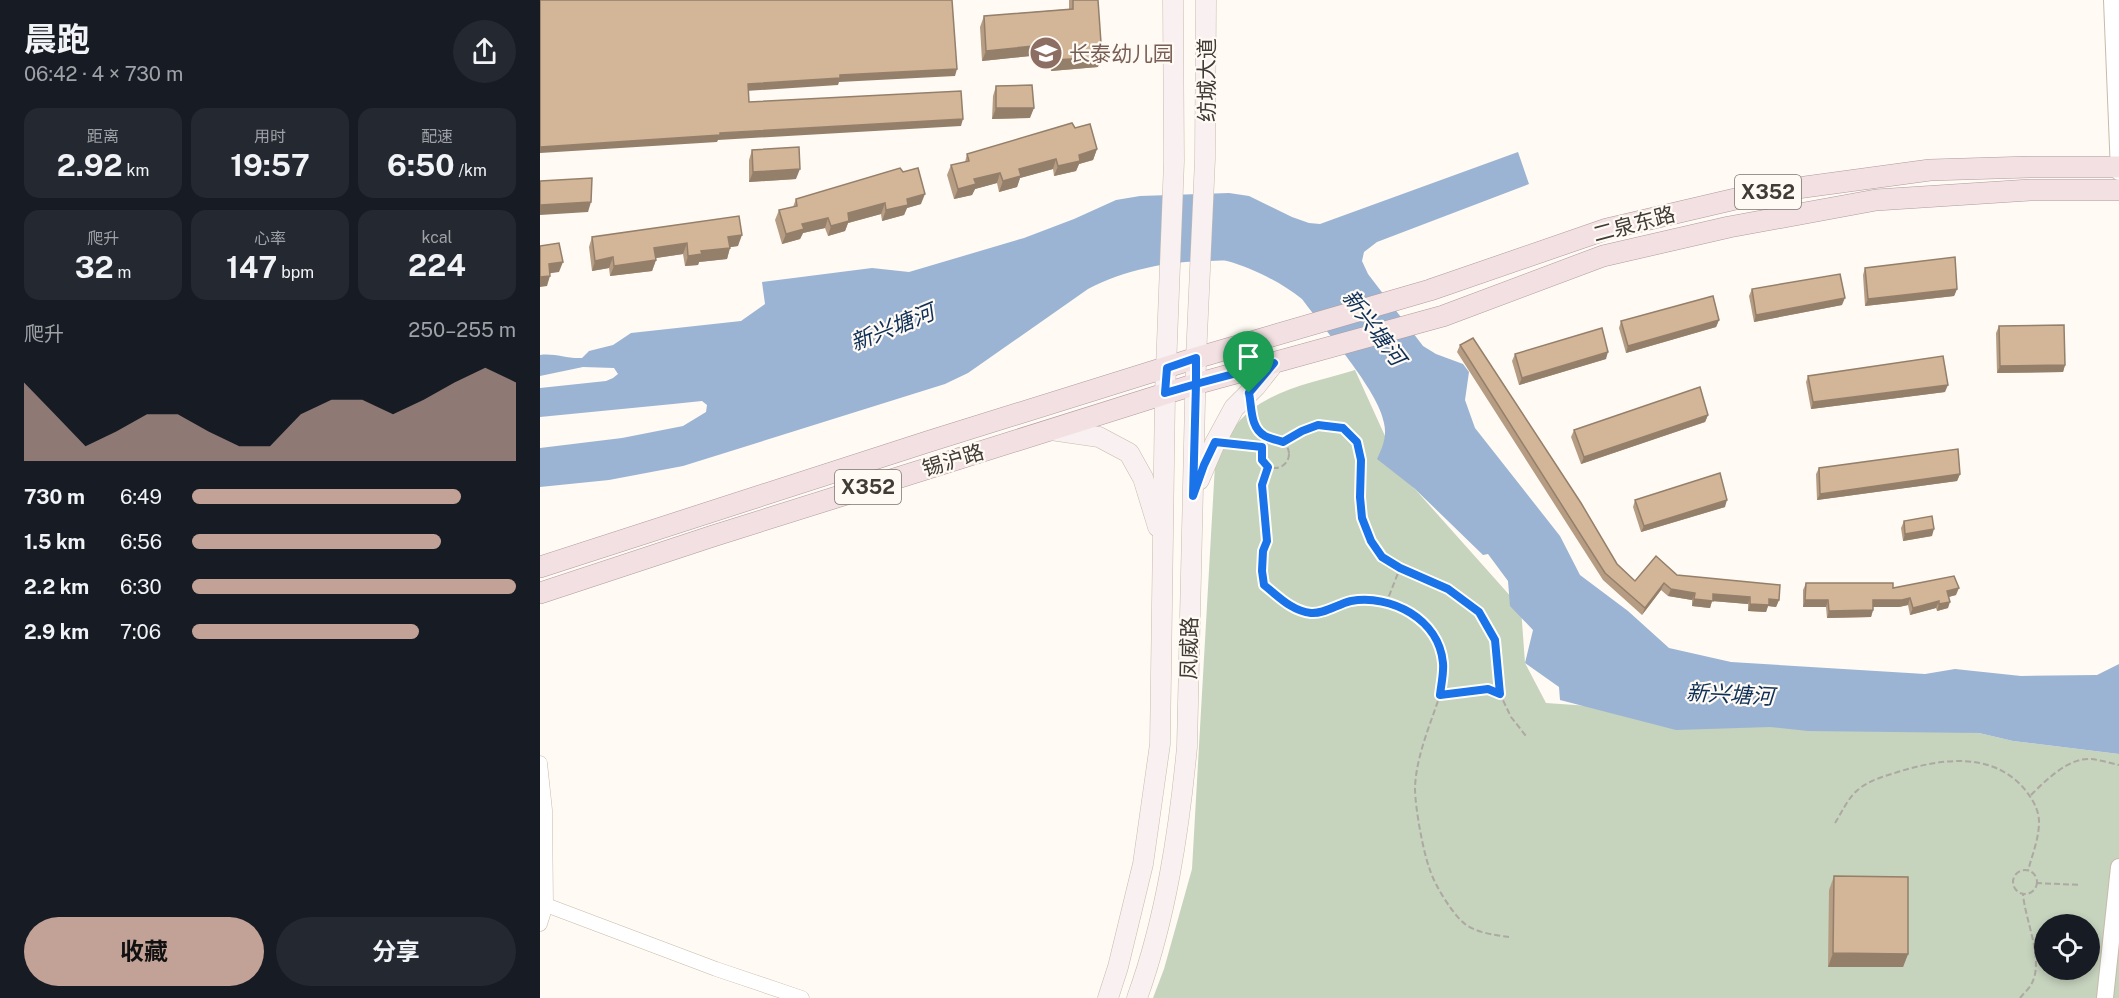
<!DOCTYPE html>
<html lang="zh">
<meta charset="utf-8">
<style>
body{margin:0;font-family:"Public Sans","Noto Sans SC",sans-serif;background:#242831;color:#f1f3f6;height:100vh;display:flex;flex-direction:column;font-size:22px;white-space:nowrap}
*{box-sizing:border-box;margin:0}
p{font-size:20px;color:#9ea1a6}
.icon{flex:none;width:33px;height:33px;fill:none;stroke:currentColor;stroke-width:2;stroke-linecap:round;stroke-linejoin:round}
.map{position:relative;flex:1;overflow:hidden}
.side{display:flex;flex-direction:column;background:#171b24;width:540px}
.side>*{flex:none}
.buttons{position:absolute;left:1494px;top:914px;display:grid;gap:12px}
.buttons a{display:grid;place-items:center;width:66px;height:66px;border-radius:50%;background:#171b24;box-shadow:0 3px 9px #0003;font-size:30px}
.pin{position:absolute;display:grid;place-items:center;width:51px;height:51px;color:#fff;margin:-62px -26px;border-radius:50% 50% 50% 0;rotate:-45deg;box-shadow:0 0 6px #0007}
.pin .icon{rotate:45deg}
.round{display:grid;place-items:center;flex:none;width:63px;height:63px;border-radius:32px;background:#242831}
.head{display:flex;align-items:center;justify-content:space-between;height:102px;padding:0 24px}
h1{font-size:33px;font-weight:700;line-height:45px}
.stats{display:grid;grid-template-columns:repeat(3,1fr);gap:9px;height:102px;padding:6px 24px}
.stats div{display:grid;align-content:center;border-radius:15px;background:#242831;text-align:center}
.stats b{font-size:30px;font-weight:700}
.stats small{font-size:16px;font-weight:400}
.stats p{font-size:16px}
.chart{height:168px;padding:12px 24px}
.chart p{display:flex;justify-content:space-between}
.chart svg{width:100%;height:108px;margin-top:6px;fill:#c2a296;opacity:.7}
.cta{display:flex;gap:12px;margin-top:auto;padding:12px 24px}
.cta a{flex:1;height:69px;border-radius:36px;background:#c2a296;color:#111;font-size:24px;font-weight:700;line-height:69px;text-align:center}
.cta a+a{background:#242831;color:#f1f3f6}
ul{padding:0 24px;list-style:none;font-size:20px}
li{display:grid;grid-template-columns:96px 72px 1fr;align-items:center;height:45px}
li i{height:15px;border-radius:8px;background:#c2a296}
main{display:flex;flex:1;min-height:0}
.map>svg:first-child{display:block}
.green{fill:#c6d3bd;fill-rule:evenodd}
.water{fill:#9bb4d3}
.lines{fill:none;stroke-linecap:round;stroke-linejoin:round}
.minor-casing{stroke:#c7bbaa;stroke-width:15}
.tertiary-casing{stroke:#c7bbaa;stroke-width:18}
.secondary-casing{stroke:#c7bbaa;stroke-width:21}
.primary-casing{stroke:#b09a9a;stroke-width:22}
.path{stroke:#ada8a1;stroke-width:2;stroke-dasharray:6 3;stroke-linecap:butt}
.minor{stroke:#fff;stroke-width:14}
.tertiary{stroke:#fff;stroke-width:16}
.secondary{stroke:#f9f0f1;stroke-width:20}
.primary{stroke:#f3e0e3;stroke-width:21}
.wall{fill:#b59c83}
.shaded-wall{fill:#947f6a}
.building{fill:#d3b598;stroke:#947f6a;stroke-width:1.5}
.route-casing{stroke:#fff;stroke-width:12}
.route{stroke:#1a73e8;stroke-width:8}
.labels{text-anchor:middle;dominant-baseline:central;stroke-width:4.5;stroke-linejoin:round;paint-order:stroke}
.shield{fill:#fffaf3;stroke:#7a756e;stroke-width:1.5}
.shield-label{font-size:20px;font-weight:bold;fill:#413c35}
.education-label{font-size:21px;fill:#785e54;stroke:#fffaf3;text-anchor:start}
.street-label{font-size:21px;fill:#413c35;stroke:#fffaf3}
.water-label{font-size:22px;font-style:italic;fill:#0d2f58;stroke:#fffaf3}
</style>
<main>
<section class="side">
<div class="head"><div><h1>晨跑</h1><p>06:42 · 4 × 730 m</p></div><a class="round"><svg class="icon" aria-label="share" viewBox="0 0 24 24"><path d="M12 15V3M7 8l5-5 5 5M5 13v7h14v-7"/></svg></a></div>
<div class="stats">
<div><p>距离</p><b>2.92<small> km</small></b></div>
<div><p>用时</p><b>19:57</b></div>
<div><p>配速</p><b>6:50<small> /km</small></b></div>
</div>
<div class="stats">
<div><p>爬升</p><b>32<small> m</small></b></div>
<div><p>心率</p><b>147<small> bpm</small></b></div>
<div><p>kcal</p><b>224</b></div>
</div>
<div class="chart"><p><span>爬升</span>250–255 m</p>
<svg viewBox="0 0 160 44" preserveAspectRatio="none"><path d="M0 44V12L10 25L20 38L30 32L40 25L50 25L60 32L70 38L80 38L90 25L100 19L110 19L120 25L130 19L140 12L150 6L160 12V44z"/></svg>
</div>
<ul>
<li><b>730 m</b>6:49<i style="width:83%"></i></li>
<li><b>1.5 km</b>6:56<i style="width:77%"></i></li>
<li><b>2.2 km</b>6:30<i style="width:100%"></i></li>
<li><b>2.9 km</b>7:06<i style="width:70%"></i></li>
</ul>
<div class="cta"><a>收藏</a><a>分享</a></div>
</section>
<div class="map">
<svg width="1579" height="998" viewBox="0 0 1579 998">
<rect width="100%" height="100%" fill="#fffaf3"/>
<path class="green" d="M815,370L845,436L874,488L981,608L985,663L1006,703L1439,733L1473,741L1579,754V998H613L624,969L652,869L675,465C681,454 685,442 692,431C717,391 773,383 815,370ZM1504,924H1550V969H1504Z"/>
<path class="water" d="M978,152L989,184L837,242L824,252L822,261L828,274L883,346L896,354L923,364L929,372L925,400L935,428L1020,536L1040,575L1088,611L1129,648L1191,662L1385,674L1415,669L1481,676L1557,675L1579,664V754L1473,741L1439,733L1268,731L1230,727L1136,730L1020,700L1019,687L985,663L993,630L970,606L968,581L948,554L943,555L874,488L837,459C843,447 847,436 844,423C839,391 783,328 762,299C742,283 713,268 687,261C682,260 675,261 669,261C627,261 585,270 548,289L428,373L405,384L143,466L69,480L0,487V448L82,438L143,426L166,412L167,405L162,401L133,404L0,417V388L66,381L73,378L78,374L74,368L43,367L0,376V355C15,353 27,359 42,358L49,351L73,345L91,333L201,321L225,304L222,282L332,268L369,272L484,238L534,219L576,200L600,196L689,193L709,196L752,217L769,223L780,224Z"/>
<g class="lines">
<g class="minor-casing">
<g id="minor">
<path d="M0,763L5,810L6,905L0,924"/>
<path d="M6,905L176,969L262,998"/>
</g>
</g>
<g class="tertiary-casing">
<g id="tertiary">
<path d="M1572,0L1579,172"/>
<path d="M1565,998L1579,867"/>
</g>
</g>
<g class="secondary-casing">
<g id="secondary">
<path d="M511,430L559,437L589,453L603,478L618,527"/>
<path d="M659,480L675,443L694,408L716,386L734,363"/>
<path d="M568,998L578,967L603,864L620,744L625,394L634,161L633,0"/>
<path d="M597,998C626,918 639,831 647,747L656,358L665,159L666,0"/>
</g>
</g>
<g class="primary-casing">
<g id="primary">
<path d="M0,567L390,441L656,358L890,290L1067,229L1221,193L1390,170L1489,167H1579"/>
<path d="M0,593L173,536L656,384L903,316L1063,256L1189,227L1336,200L1490,190H1579"/>
</g>
</g>
<g class="path">
<path d="M712,414C715,429 719,433 733,440"/>
<circle cx="735" cy="454" r="14"/>
<path d="M743,442L762,431L779,425L803,428L817,443L821,460L820,497L822,518L831,541L842,557L860,567"/>
<path d="M692,444L722,447"/>
<path d="M728,467L722,485L727,541L723,551L722,571L724,585L756,610L774,613L811,601H847"/>
<path d="M900,695L903,663L897,640L879,617L847,601L860,568C892,582 946,603 955,642C959,658 959,676 960,693"/>
<path d="M1491,795C1505,781 1529,757 1551,759C1560,760 1570,763 1579,765"/>
<path d="M1295,823C1302,812 1309,796 1319,789C1331,779 1346,776 1361,771C1402,759 1448,752 1481,785C1490,795 1499,808 1499,822C1499,839 1492,855 1488,871"/>
<circle cx="1485" cy="882" r="12"/>
<path d="M1496,883L1541,885"/>
<path d="M969,937C955,935 937,933 925,924C913,915 894,884 890,870C883,852 875,807 875,788C876,757 890,725 900,695L948,689L960,694L971,717L986,736"/>
<path d="M1480,998C1484,993 1490,988 1492,983C1504,959 1485,920 1483,894"/>
</g>
<use href="#minor" class="minor"/>
<use href="#tertiary" class="tertiary"/>
<use href="#secondary" class="secondary"/>
<use href="#primary" class="primary"/>
</g>
<g class="wall">
<path d="M529,0H558V67L511,71L509,54L442,61L440,27L444,16L529,9Z"/>
<path d="M456,86L490,118L452,119L453,96Z"/>
<path d="M535,128L557,149L553,160L539,164L536,171L514,176L513,169L480,178L477,187L459,192L457,183L435,189L432,195L414,199L407,175L411,165L425,162L427,154Z"/>
<path d="M212,150L256,179L209,182V160Z"/>
<path d="M256,199L381,204L367,208L364,215L342,221L341,214L308,223L305,231L288,236L285,228L263,233L260,239L242,244L235,220L239,210L253,207Z"/>
<path d="M52,237L198,246L190,247L187,259L159,262L158,265L145,266L143,254L115,258L116,260L112,271L70,276L69,268L52,271L49,247Z"/>
<path d="M1325,268L1417,289L1414,296L1325,306L1323,275Z"/>
<path d="M1212,289L1302,305L1214,322L1209,296Z"/>
<path d="M1179,320L1176,327L1086,353L1079,328L1081,321Z"/>
<path d="M1459,326L1525,365L1523,372L1457,373L1456,333Z"/>
<path d="M920,345L1077,564L1095,581L1137,575L1239,600L1236,607L1228,606L1226,612L1208,611V604L1172,601L1170,608L1152,606V600L1128,596L1121,590L1102,615L1063,580L917,352Z"/>
<path d="M975,354L1066,359L979,385L972,361Z"/>
<path d="M1268,376L1405,392L1271,409L1266,382Z"/>
<path d="M1168,415L1165,422L1041,464L1031,437L1034,430Z"/>
<path d="M1279,468L1420,474L1417,481L1277,500L1276,474Z"/>
<path d="M1095,500L1185,507L1101,532L1093,507Z"/>
<path d="M1364,521L1392,536L1363,541L1361,528Z"/>
<path d="M1266,583L1416,595L1409,597L1408,608L1397,611L1396,608L1370,615L1368,605L1359,607H1333V610L1331,617L1287,618L1286,607H1263V590Z"/>
<path d="M1294,876L1368,954L1363,967H1288L1289,890Z"/>
</g>
<g class="shaded-wall">
<path d="M513,44L509,54L442,61L446,51Z"/>
<path d="M562,57L558,67L511,71L515,60Z"/>
<path d="M417,69L415,76L299,82L298,85L206,91L208,84L300,75Z"/>
<path d="M456,108H494L490,118L452,119Z"/>
<path d="M423,119L421,126L178,140L177,142L0,153V147L180,133Z"/>
<path d="M557,149L553,160L539,164L536,171L514,176L518,166L539,155Z"/>
<path d="M516,159L513,169L480,178L477,187L459,192L463,181L479,169Z"/>
<path d="M260,169L256,179L209,182L213,172Z"/>
<path d="M460,173L457,183L435,189L432,195L414,199L418,189L434,179Z"/>
<path d="M385,194L381,204L367,208L364,215L342,221L346,210L367,199Z"/>
<path d="M51,202L48,212L0,215V205Z"/>
<path d="M345,203L341,214L308,223L305,231L288,236L291,226L308,213Z"/>
<path d="M288,218L285,228L263,233L260,239L242,244L246,234L262,224Z"/>
<path d="M202,235L198,246L184,248L188,237Z"/>
<path d="M147,243L143,254L110,259L114,248Z"/>
<path d="M190,248L187,259L159,262L158,265L145,266L148,256L161,251Z"/>
<path d="M73,257L69,268L52,271L55,261Z"/>
<path d="M116,260L112,271L70,276L74,266Z"/>
<path d="M23,262L19,272L5,274L9,264Z"/>
<path d="M10,276L7,286L0,287V277Z"/>
<path d="M1417,289L1414,296L1325,306L1328,299Z"/>
<path d="M1305,298L1302,305L1214,322L1216,315Z"/>
<path d="M1179,320L1176,327L1086,353L1088,346Z"/>
<path d="M1068,352L1066,359L979,385L982,378Z"/>
<path d="M1525,365L1523,372L1457,373L1460,366Z"/>
<path d="M1408,385L1405,392L1271,409L1273,402Z"/>
<path d="M1168,415L1165,422L1041,464L1044,457Z"/>
<path d="M1420,474L1417,481L1277,500L1280,494Z"/>
<path d="M1187,500L1185,507L1101,532L1104,526Z"/>
<path d="M1394,529L1392,536L1363,541L1365,534Z"/>
<path d="M1124,583L1121,590L1102,615L1105,608Z"/>
<path d="M1419,588L1416,595L1404,598L1407,591Z"/>
<path d="M1131,589L1155,593L1152,600L1128,596Z"/>
<path d="M1173,594L1210,597L1208,604L1172,601L1170,608L1152,606L1154,599Z"/>
<path d="M1370,598L1368,605L1359,607H1330L1333,600Z"/>
<path d="M1229,599L1239,600L1236,607L1228,606L1226,612L1208,611L1210,604Z"/>
<path d="M1265,600H1288L1286,607H1263Z"/>
<path d="M1399,601L1396,608L1370,615L1373,608Z"/>
<path d="M1410,602L1408,608L1397,611L1399,604Z"/>
<path d="M1333,610L1331,617L1287,618L1289,611Z"/>
<path d="M1293,953L1368,954L1363,967H1288Z"/>
</g>
<g class="building">
<path d="M0,0H412L417,69L300,75V78L208,84L209,102L421,91L423,119L180,133V135L0,147Z"/>
<path d="M533,0H558L562,57L515,60L513,44L446,51L444,16L533,9Z"/>
<path d="M492,85L494,108H456V86Z"/>
<path d="M532,123L535,128L550,124L557,149L539,155L540,161L518,166L516,159L479,169L481,176L463,181L460,173L434,179L436,184L418,189L411,165L429,161L427,154Z"/>
<path d="M259,147L260,169L213,172L212,150Z"/>
<path d="M360,168L363,172L378,168L385,194L367,199L368,205L346,210L345,203L308,213L309,221L291,226L288,218L262,224L264,229L246,234L239,210L257,206L256,199Z"/>
<path d="M52,178L51,202L0,205V181Z"/>
<path d="M199,216L202,235L188,237L190,248L161,251L162,254L148,256L147,243L114,248L116,260L74,266L73,257L55,261L52,237Z"/>
<path d="M19,243L23,262L9,264L10,276L0,277V246Z"/>
<path d="M1415,257L1417,289L1328,299L1325,268Z"/>
<path d="M1300,274L1305,298L1216,315L1212,289Z"/>
<path d="M1173,296L1179,320L1088,346L1081,321Z"/>
<path d="M1524,325L1525,365L1460,366L1459,326Z"/>
<path d="M1062,328L1068,352L982,378L975,354Z"/>
<path d="M933,338L1041,503L1077,564L1095,581L1116,556L1137,575L1240,585L1239,600L1229,599V605L1210,604V597L1173,594V601L1154,599L1155,593L1131,589L1124,583L1105,608L1065,573L920,345Z"/>
<path d="M1403,356L1408,385L1273,402L1268,376Z"/>
<path d="M1160,387L1168,415L1044,457L1034,430Z"/>
<path d="M1418,449L1420,474L1280,494L1279,468Z"/>
<path d="M1180,473L1187,500L1104,526L1095,500Z"/>
<path d="M1392,516L1394,529L1365,534L1364,521Z"/>
<path d="M1414,576L1419,588L1407,591L1410,602L1399,604V601L1373,608L1370,598L1362,600H1333V610L1289,611L1288,600H1265L1266,583H1353V588Z"/>
<path d="M1294,876L1368,877V954L1293,953Z"/>
</g>
<g class="lines">
<g class="route-casing">
<path id="route" d="M709,393L734,363L656,384V358L627,368L625,393L656,384L653,496L664,465L675,442L722,447V460L728,467L722,485L727,541L723,551L722,571L724,585C739,597 752,611 771,613C784,614 798,604 811,601C851,594 899,619 903,663C904,673 901,685 900,695L948,689L960,694L955,640L939,612L908,589L860,568L842,557L831,541L822,518L820,497L821,460L817,442L803,428L778,425L762,431L743,442C737,440 731,439 725,436C710,428 712,408 709,393"/>
</g>
<use href="#route" class="route"/>
</g>
<defs>
<g id="school-disc" transform="scale(1.725)"><circle r="9.5" fill="#8d6e63" stroke="#fffaf3"/><path d="M0-5L7-2L0 1L-7-2ZM-4 1L0 2.5L4 1V4Q0 6-4 4Z" fill="#fff"/></g>
</defs>
<g fill-rule="evenodd">
<use href="#school-disc" x="506" y="53"/>
</g>
<g class="labels">
<g class="shield">
<rect x="1195" y="175" width="66" height="34" rx="4.5"/>
<rect x="295" y="470" width="66" height="34" rx="4.5"/>
</g>
<g class="shield-label">
<text x="1228" y="192">X352</text>
<text x="328" y="487">X352</text>
</g>
<g class="education-label">
<text x="529" y="53">长泰幼儿园</text>
</g>
<g class="street-label">
<text transform="translate(666 80) rotate(-90)">纺城大道</text>
<text transform="translate(1094 224) rotate(-15)">二泉东路</text>
<text transform="translate(413 460) rotate(-17)">锡沪路</text>
<text transform="translate(649 648) rotate(-89)">凤威路</text>
</g>
<g class="water-label">
<text transform="translate(352 327) rotate(-22)">新兴塘河</text>
<text transform="translate(834 327) rotate(53)">新兴塘河</text>
<text transform="translate(1190 694) rotate(3)">新兴塘河</text>
</g>
</g>
</svg>
<div class="buttons">
<a><svg class="icon" aria-label="locate" viewBox="0 0 24 24"><circle cx="12" cy="12" r="6"/><path d="M12 2v4M12 18v4M2 12h4M18 12h4"/></svg></a>
</div>
<div class="pin" style="left:709px;top:393px;background:#1e9e55"><svg class="icon" aria-label="arrive" viewBox="0 0 24 24"><path d="M6 21V4h12l-3 4 3 4H6"/></svg></div>
</div>
</main>
